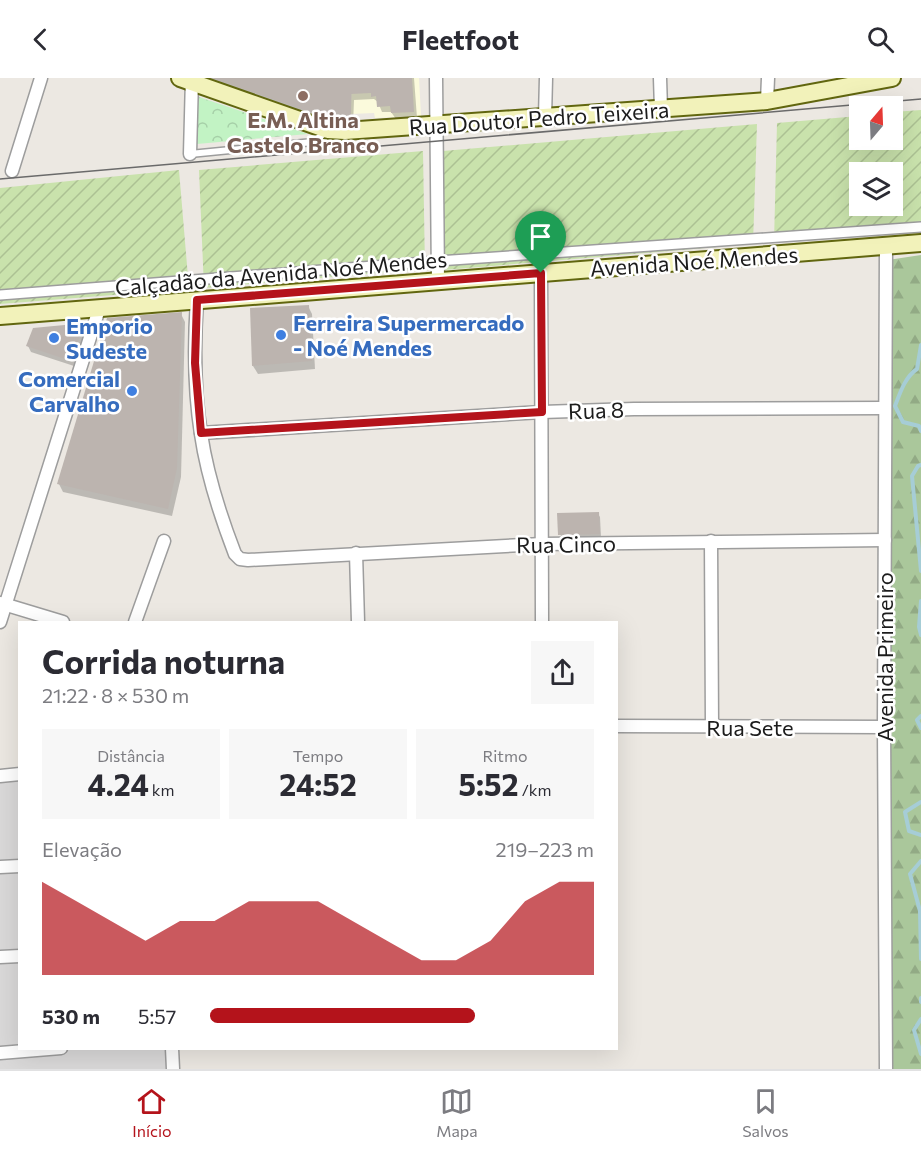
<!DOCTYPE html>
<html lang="pt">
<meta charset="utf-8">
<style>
body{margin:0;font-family:Commissioner,sans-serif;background:#f7f7f7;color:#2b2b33;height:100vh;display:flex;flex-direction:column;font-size:22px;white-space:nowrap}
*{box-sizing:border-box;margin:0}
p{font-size:20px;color:#7c7c81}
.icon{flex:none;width:33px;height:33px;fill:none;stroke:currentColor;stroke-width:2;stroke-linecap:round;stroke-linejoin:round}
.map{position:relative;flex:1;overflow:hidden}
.side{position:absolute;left:18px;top:543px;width:600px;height:429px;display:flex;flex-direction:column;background:#fff;border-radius:0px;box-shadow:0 6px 24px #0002}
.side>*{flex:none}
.needle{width:39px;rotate:19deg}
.buttons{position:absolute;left:849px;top:18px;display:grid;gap:12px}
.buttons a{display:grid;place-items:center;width:54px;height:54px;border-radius:0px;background:#fff;box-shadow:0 6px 24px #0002;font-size:30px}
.pin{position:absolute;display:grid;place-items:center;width:51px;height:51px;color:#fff;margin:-62px -26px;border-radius:50% 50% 50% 0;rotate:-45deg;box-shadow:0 0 6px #0007}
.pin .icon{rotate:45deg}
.round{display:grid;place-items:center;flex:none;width:63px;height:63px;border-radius:0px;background:#f7f7f7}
.headline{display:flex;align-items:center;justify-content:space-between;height:102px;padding:0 24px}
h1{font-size:33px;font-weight:700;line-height:45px}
.metrics{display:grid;grid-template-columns:repeat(3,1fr);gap:9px;height:102px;padding:6px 24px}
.metrics div{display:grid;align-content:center;border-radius:0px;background:#f7f7f7;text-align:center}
.metrics b{font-size:30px;font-weight:700}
.metrics small{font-size:16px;font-weight:400}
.metrics p{font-size:16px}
.chart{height:168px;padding:12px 24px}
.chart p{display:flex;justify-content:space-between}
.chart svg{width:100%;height:108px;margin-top:6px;fill:#b4131b;opacity:.7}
ul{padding:0 24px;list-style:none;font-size:20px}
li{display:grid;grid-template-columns:96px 72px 1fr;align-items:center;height:45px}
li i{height:15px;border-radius:8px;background:#b4131b}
header{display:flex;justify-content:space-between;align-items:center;height:78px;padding:0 24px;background:#fff;font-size:27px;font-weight:700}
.menu{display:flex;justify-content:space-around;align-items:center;height:84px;border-top:2px solid #e1e1e2;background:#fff;font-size:16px;color:#7c7c81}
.menu a{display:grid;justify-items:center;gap:3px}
.menu .on{color:#b4131b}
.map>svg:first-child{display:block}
.residential{fill:#dad9d9}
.education{fill:#fbfadc}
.forest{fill:url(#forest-firs)}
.park{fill:url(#park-crowns)}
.garden{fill:url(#garden-furrows);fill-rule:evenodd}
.shadow{fill:#0003}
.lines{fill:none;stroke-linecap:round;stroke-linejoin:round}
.stream{stroke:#a6cdd6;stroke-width:4}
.building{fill:#bcb4af}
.service-casing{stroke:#9d9d9d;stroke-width:9}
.pedestrian-casing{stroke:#9d9d9d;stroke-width:12}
.minor-casing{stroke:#9d9d9d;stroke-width:15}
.secondary-casing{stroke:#61660f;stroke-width:20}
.service{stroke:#fff;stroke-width:6}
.pedestrian{stroke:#fff;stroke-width:9}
.minor{stroke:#fff;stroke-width:12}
.secondary{stroke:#f2f2ba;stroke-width:16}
.tram{stroke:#6a6a6a;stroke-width:1.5}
.route-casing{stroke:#fff;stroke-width:12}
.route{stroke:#b4131b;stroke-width:8}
.education-dot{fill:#8d6e63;stroke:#fff;stroke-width:2}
.shop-dot{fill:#3f7fe0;stroke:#fff;stroke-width:2}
.labels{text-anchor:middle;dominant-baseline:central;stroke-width:5;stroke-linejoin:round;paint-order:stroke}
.street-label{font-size:22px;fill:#1c1c1c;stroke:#fff}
.education-label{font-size:22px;font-weight:bold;fill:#785e54;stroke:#fff}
.shop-label{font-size:22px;font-weight:bold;fill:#366cbe;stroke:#fff;text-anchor:start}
</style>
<header><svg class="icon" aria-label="back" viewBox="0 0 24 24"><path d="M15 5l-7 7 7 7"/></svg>Fleetfoot<svg class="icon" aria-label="search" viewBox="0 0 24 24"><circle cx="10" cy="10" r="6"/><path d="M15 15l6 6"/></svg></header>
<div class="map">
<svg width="921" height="991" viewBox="0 0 921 991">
<defs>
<pattern id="forest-firs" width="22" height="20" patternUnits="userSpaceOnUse" patternTransform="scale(1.5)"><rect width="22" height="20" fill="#aac79b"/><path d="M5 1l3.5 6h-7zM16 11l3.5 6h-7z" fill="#92aa85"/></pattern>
<pattern id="park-crowns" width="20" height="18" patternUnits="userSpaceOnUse" patternTransform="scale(1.5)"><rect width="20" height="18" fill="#c2f3c4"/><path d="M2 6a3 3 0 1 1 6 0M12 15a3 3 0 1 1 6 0" fill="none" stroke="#a6d0a8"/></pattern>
<pattern id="garden-furrows" width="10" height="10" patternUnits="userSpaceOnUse" patternTransform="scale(1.5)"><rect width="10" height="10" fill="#c9e2ac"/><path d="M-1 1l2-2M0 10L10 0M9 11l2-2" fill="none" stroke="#acc193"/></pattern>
</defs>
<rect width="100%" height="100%" fill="#ece8e2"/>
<path class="residential" d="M19,696L20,970L174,971V991H0V698Z"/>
<path class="education" d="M352,0H419L421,38L375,40L374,35L351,36Z"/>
<path class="forest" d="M921,177V991H891L888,182Z"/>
<path class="park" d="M196,18L308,56L197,66Z"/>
<g class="garden">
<path d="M921,32V152L774,164L777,45L859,38L860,62H892L893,34ZM860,94H892V128H860Z"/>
<path d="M757,46L753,166L444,192L443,73Z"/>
<path d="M423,73L425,191L204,210L199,92Z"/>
<path d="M179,92L189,211L0,226V110Z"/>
</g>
<g class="shadow">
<path d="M203,0H414L417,40L396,41L391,34H382L378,24L374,21L354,22L353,48L334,47Z"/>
<path d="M308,228L312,236L315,291L258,296L253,288Z"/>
<path d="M181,236L185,244L181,399L172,438L63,414L59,406Z"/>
<path d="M81,253L84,259L74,288L31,274L28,268Z"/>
<path d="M598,436L600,439L601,459L562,460L560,456Z"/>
</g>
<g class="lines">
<g class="stream">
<path d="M921,267L917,291C905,299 900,315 895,328L903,344L919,348L921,353"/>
<path d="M921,387L918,388L912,398L921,493"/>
<path d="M921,523L919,549L921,557"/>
<path d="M921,638L917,642L921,650"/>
<path d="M921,724L905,734L909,753L921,757"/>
<path d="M921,783L910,796L920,833L921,881"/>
<path d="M921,920V924"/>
<path d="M921,941L914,952L921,976"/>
</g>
</g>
<g class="building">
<path d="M212,0H412L414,34L391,35L390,28L377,29L376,18L371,19V15L351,16V42L330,41Z"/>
<path d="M309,227L312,283L252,288L250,230Z"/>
<path d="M182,234L177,390L168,431L57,406L107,240Z"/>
<path d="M75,246L82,252L71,283L26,268L33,250Z"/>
<path d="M599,434L600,456L558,457L557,435Z"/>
</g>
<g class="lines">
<g class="service-casing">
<path id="service" d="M190,76L313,64L326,54"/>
</g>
<g class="pedestrian-casing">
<path id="pedestrian" d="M0,217L438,183L921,149"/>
</g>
<g class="minor-casing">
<g id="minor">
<path d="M436,0L438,202"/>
<path d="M660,0L661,31"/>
<path d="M767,23L768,0"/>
<path d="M545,39L546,0"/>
<path d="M190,76L192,0"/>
<path d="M12,93L41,0"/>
<path d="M886,168L884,649L886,991"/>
<path d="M541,195L542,544"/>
<path d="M197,222C194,266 194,312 201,356C207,397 220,437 235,476L240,481L248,482L542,466L885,462"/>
<path d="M201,355L542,334L634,331L885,330"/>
<path d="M711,463L712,649"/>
<path d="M356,475L358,544"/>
<path d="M0,525L63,544"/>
<path d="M0,544L99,231"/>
<path d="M135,544L164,463"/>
<path d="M616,648L884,649"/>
<path d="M0,698L20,696"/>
<path d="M0,789L20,788"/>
<path d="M0,879L20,878"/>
<path d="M172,970L173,991"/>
<path d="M0,975L61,970"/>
</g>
</g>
<g class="secondary-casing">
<g id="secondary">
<path d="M180,0L328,52L345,53L767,23L892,0"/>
<path d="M0,238L921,165"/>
</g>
</g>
<use href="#service" class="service"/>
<use href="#pedestrian" class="pedestrian"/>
<use href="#minor" class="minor"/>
<use href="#secondary" class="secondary"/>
<path class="tram" d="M0,101L921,21"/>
</g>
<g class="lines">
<g class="route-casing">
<path id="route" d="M541,195L542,334L201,355L195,285L197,222Z"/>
</g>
<use href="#route" class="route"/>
</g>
<circle class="education-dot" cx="303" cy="18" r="6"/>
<g class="shop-dot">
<circle cx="281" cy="257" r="6"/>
<circle cx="54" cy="260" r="6"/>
<circle cx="132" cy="313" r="6"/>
</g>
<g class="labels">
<g class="street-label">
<text transform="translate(539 40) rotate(-4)">Rua Doutor Pedro Teixeira</text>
<text transform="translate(694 183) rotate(-4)">Avenida Noé Mendes</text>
<text transform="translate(281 195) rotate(-5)">Calçadão da Avenida Noé Mendes</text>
<text transform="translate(596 332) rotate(-2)">Rua 8</text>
<text transform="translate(566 466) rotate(-1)">Rua Cinco</text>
<text transform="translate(884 579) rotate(-90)">Avenida Primeiro</text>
<text x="750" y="649">Rua Sete</text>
</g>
<g class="education-label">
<text x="303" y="41">E.M. Altina<tspan x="303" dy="25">Castelo Branco</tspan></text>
</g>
<g class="shop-label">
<text x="293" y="244">Ferreira Supermercado<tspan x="293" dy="25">- Noé Mendes</tspan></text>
<text x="66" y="247">Emporio<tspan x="66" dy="25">Sudeste</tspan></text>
<text x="120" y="300" text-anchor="end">Comercial<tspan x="120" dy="25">Carvalho</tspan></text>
</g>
</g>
</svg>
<div class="buttons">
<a><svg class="needle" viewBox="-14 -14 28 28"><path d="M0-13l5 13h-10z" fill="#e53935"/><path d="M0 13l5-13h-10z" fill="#7c7c81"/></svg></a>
<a><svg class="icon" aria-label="layers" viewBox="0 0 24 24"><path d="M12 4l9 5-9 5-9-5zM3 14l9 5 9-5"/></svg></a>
</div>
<div class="pin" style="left:541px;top:195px;background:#1e9e55"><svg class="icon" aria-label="arrive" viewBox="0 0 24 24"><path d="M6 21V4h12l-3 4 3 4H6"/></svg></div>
<section class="side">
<div class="headline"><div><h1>Corrida noturna</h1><p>21:22 · 8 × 530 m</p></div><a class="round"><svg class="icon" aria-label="share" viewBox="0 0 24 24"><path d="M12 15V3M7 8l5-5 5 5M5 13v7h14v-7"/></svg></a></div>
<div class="metrics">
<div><p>Distância</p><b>4.24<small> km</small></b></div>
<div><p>Tempo</p><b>24:52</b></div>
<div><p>Ritmo</p><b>5:52<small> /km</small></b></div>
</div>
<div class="chart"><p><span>Elevação</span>219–223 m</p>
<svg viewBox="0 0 160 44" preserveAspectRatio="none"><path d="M0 44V6L10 14L20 22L30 30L40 22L50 22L60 14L70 14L80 14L90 22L100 30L110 38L120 38L130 30L140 14L150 6L160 6V44z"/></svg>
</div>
<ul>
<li><b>530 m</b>5:57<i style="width:69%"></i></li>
</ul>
</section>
</div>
<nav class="menu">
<a class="on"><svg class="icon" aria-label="home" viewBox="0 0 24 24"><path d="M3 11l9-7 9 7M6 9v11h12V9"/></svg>Início</a>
<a><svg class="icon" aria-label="map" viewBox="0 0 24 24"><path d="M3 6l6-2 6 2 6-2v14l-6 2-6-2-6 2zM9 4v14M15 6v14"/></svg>Mapa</a>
<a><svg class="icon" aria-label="saved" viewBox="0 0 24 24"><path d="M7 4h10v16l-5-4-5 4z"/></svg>Salvos</a>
</nav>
